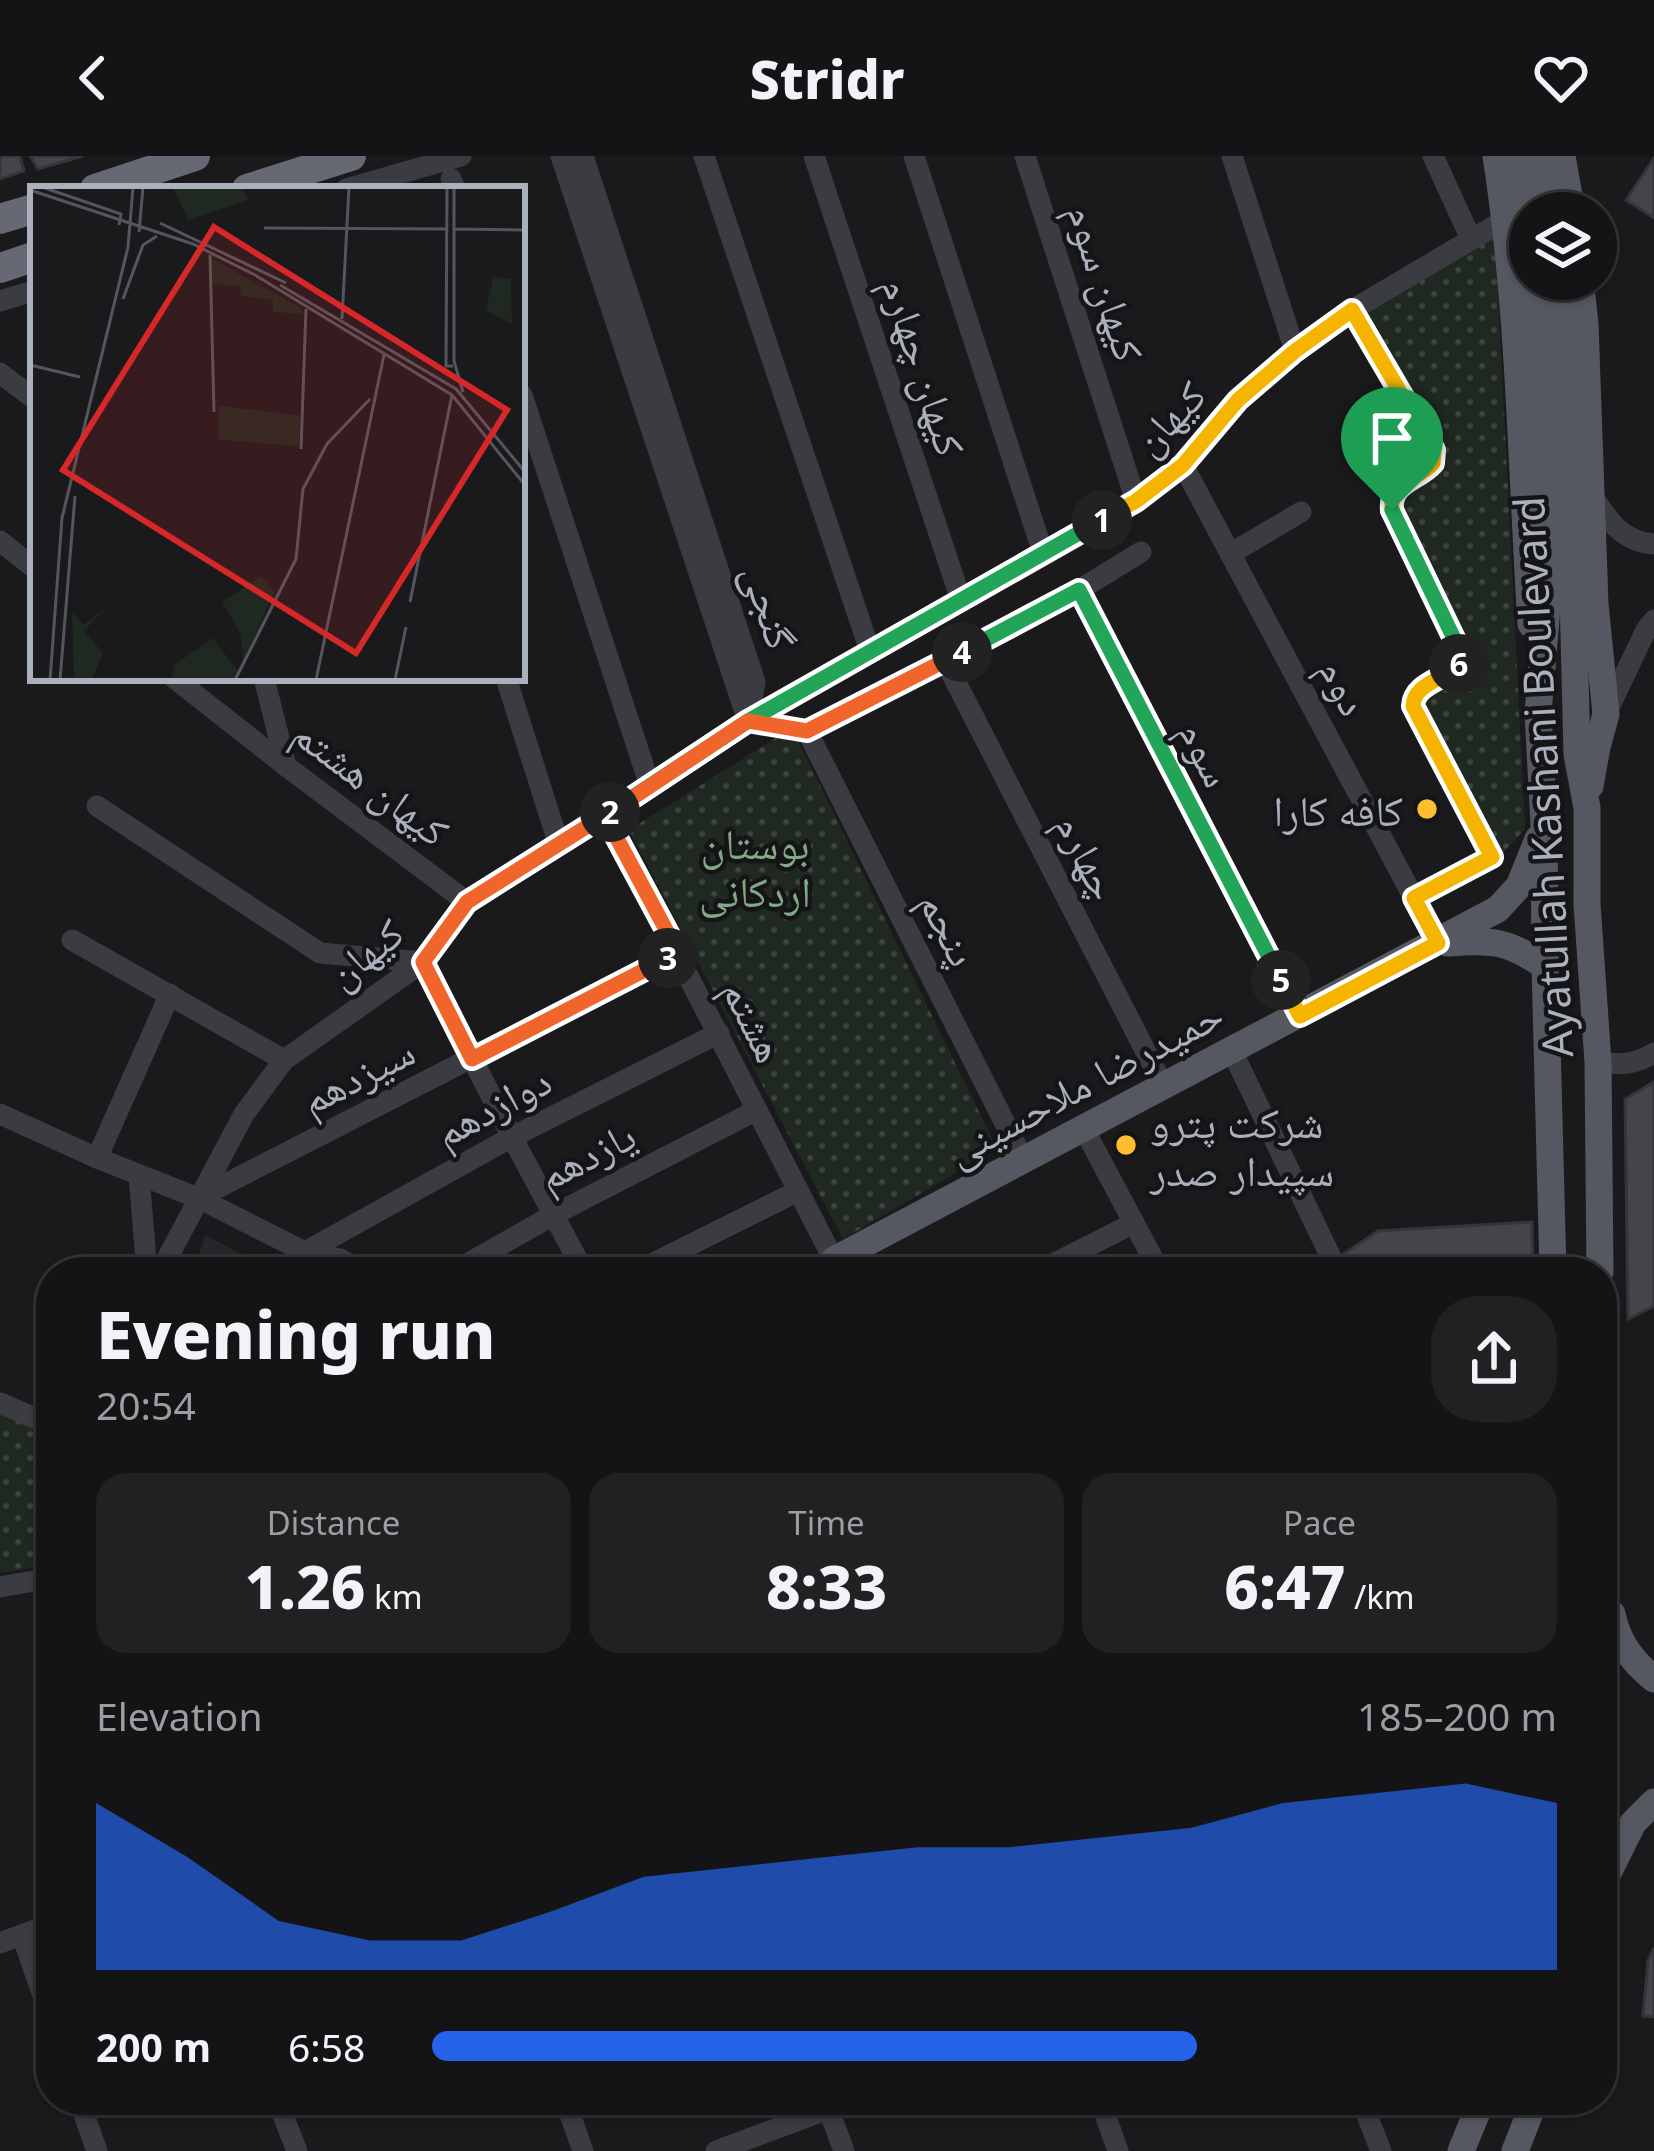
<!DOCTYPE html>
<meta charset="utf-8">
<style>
body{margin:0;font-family:"Noto Sans","Noto Naskh Arabic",sans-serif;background:#212123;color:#f1f3f6;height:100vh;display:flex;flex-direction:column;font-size:45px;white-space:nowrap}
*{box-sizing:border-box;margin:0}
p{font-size:39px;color:#9d9ea1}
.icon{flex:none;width:66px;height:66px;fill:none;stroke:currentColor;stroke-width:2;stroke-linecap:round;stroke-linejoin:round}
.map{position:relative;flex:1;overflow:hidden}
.details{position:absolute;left:36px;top:1101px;width:1581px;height:858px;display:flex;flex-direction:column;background:#141416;border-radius:48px;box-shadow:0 3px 9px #0004,0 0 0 3px #333335}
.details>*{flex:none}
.controls{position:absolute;left:1509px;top:36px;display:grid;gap:24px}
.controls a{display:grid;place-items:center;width:108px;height:108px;border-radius:50%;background:#141416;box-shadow:0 3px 9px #0004,0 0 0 3px #333335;font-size:60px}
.pin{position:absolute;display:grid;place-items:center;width:102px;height:102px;color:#fff;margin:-123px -51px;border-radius:50% 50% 50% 0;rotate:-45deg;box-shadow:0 0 12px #0007}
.pin .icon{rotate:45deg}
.km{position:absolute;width:60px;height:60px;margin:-30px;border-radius:50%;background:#222;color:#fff;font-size:33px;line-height:60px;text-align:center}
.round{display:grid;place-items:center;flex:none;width:126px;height:126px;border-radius:48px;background:#212123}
.overview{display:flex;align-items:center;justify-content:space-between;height:204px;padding:0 60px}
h1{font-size:66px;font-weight:800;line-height:90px}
.figures{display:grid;grid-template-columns:repeat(3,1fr);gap:18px;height:204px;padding:12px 60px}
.figures div{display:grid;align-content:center;border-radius:30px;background:#212123;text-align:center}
.figures b{font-size:60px;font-weight:800}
.figures small{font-size:33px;font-weight:400}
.figures p{font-size:33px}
.chart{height:336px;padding:24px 60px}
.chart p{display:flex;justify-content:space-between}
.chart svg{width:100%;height:216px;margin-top:12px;fill:#2563eb;opacity:.7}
ul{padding:0 60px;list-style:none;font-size:39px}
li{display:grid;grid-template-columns:192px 144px 1fr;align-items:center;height:90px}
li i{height:30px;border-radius:15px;background:#2563eb}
header{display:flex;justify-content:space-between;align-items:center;height:156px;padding:0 60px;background:#141416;font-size:54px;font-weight:800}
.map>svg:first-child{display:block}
.built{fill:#26262a}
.park{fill:url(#park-dots)}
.building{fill:#44454a;stroke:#343439;stroke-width:3}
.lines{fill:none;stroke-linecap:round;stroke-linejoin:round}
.minor{stroke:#3b3c42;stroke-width:21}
.major{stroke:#565861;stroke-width:27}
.highway{stroke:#666974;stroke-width:30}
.split-1-casing{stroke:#fff;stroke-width:24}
.split-2-casing{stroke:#fff;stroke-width:24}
.split-3-casing{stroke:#fff;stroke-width:24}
.split-4-casing{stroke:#fff;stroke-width:24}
.split-5-casing{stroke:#fff;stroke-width:24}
.split-6-casing{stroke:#fff;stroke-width:24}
.split-7-casing{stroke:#fff;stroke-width:24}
.split-1{stroke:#f5b400;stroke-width:15}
.split-2{stroke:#22a559;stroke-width:15}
.split-3{stroke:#f0652b;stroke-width:15}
.split-4{stroke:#f0652b;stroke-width:15}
.split-5{stroke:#22a559;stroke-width:15}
.split-6{stroke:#f5b400;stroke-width:15}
.split-7{stroke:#22a559;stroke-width:15}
.poi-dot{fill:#ffbe30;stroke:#151518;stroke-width:4.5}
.labels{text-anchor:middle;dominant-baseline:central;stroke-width:9;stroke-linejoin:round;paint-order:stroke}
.street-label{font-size:42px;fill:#abb0bd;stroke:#151518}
.poi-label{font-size:42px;fill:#abb0bd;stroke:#151518;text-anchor:end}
.park-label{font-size:42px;fill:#81aa84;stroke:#151518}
.inset-road{fill:none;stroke:#54565d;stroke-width:3}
.view{fill:#d62828;fill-opacity:0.15;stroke:#d62828;stroke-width:6}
.inset-edge{fill:none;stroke:#abb0bd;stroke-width:6}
</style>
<header><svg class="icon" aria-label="back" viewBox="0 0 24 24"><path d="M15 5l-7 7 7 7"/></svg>Stridr<svg class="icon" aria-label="heart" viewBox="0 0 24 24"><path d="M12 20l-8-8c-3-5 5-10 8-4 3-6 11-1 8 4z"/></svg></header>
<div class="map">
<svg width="1654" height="1995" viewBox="0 0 1654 1995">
<defs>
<pattern id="park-dots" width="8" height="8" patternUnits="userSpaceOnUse" patternTransform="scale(3)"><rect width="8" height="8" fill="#1f2821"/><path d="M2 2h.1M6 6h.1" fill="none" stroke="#3d453f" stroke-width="1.8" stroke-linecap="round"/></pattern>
</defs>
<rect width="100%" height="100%" fill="#1a1a1d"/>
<path class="built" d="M205,1079L277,1116H194Z"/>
<g class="park">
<path d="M1495,76L1525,673L1500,700L1421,546L1476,511L1398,341L1446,304L1361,155Z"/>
<path d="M792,572L997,993L843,1083L629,674Z"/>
<path d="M0,1256L51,1278L50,1409L0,1417Z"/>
</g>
<g class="building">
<path d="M0,0H20L24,15L0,23Z"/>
<path d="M30,0H83L38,13Z"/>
<path d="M1654,2V62L1626,44Z"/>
<path d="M1654,926V1150L1628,1163L1625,943Z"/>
<path d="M1532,1066L1533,1116H1351L1342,1099L1378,1075Z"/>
<path d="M1654,1792V1861L1643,1860L1648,1805Z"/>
</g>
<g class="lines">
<g class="minor">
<path d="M561,0L748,565"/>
<path d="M583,0L755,526L749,558"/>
<path d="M704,0L870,495"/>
<path d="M814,0L961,444"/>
<path d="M914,0L1043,397"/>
<path d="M1025,0L1136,345"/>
<path d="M1232,0L1295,195"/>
<path d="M1433,0L1471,83"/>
<path d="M451,23L455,33"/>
<path d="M346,33L461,0"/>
<path d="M0,145L33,135"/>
<path d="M1352,154L1434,294C1432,331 1388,315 1392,354L1460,495C1459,529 1419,519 1413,550L1492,701L1414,743"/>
<path d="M0,217L33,242"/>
<path d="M522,239L650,630"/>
<path d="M1183,309L1438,787"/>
<path d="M1593,341C1609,365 1623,386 1654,388"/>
<path d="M0,385L33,411"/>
<path d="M1230,398L1301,356"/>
<path d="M1079,434L1300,860"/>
<path d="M945,505L1164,931"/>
<path d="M174,522L286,610L467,746"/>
<path d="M264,522L286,610"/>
<path d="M506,522L559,689"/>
<path d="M1606,558L1646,474L1654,464"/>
<path d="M748,565L807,575L1079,434L1141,396"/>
<path d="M807,575L1024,1005"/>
<path d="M97,650L320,797L423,806"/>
<path d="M606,660L840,1116"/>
<path d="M72,784L284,904"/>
<path d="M423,806L512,981L584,1116"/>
<path d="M1232,895L1338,1116"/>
<path d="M1598,906C1621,909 1633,909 1654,897"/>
<path d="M0,958L97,1002L198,1042L305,1096L340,1103L364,1116"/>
<path d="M1084,973L1160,1116"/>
<path d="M97,1002L170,838"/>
<path d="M139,1019L147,1116"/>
<path d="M198,1042L678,796"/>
<path d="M305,1096L512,981L719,877"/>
<path d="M160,1116L244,958L284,904L423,806L467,746L606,660L748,565L1136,345L1183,309L1238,244L1295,195L1352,154L1506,63"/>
<path d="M453,1116L555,1058L757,954"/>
<path d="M636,1116L798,1035"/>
<path d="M812,1116L834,1104"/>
<path d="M1037,1116L1134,1067"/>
<path d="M0,1247L51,1269"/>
<path d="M0,1431L51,1422"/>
<path d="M22,1779L51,1863"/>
<path d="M0,1787L51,1768"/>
<path d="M79,1944L97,1995"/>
<path d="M277,1944L297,1995"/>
<path d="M565,1944L583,1995"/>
<path d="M825,1944L844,1995"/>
<path d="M1100,1944L1118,1995"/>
<path d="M1361,1944L1381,1995"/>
<path d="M716,1995L853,1944"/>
</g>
<g class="major">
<path d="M1496,0C1520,155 1521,312 1531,468"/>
<path d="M1516,0L1530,99"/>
<path d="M1540,0L1549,57"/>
<path d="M1562,0L1572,57"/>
<path d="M1533,123L1539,182L1547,345L1548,440L1538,557L1544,668L1545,810L1553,1116"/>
<path d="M1556,123L1570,320L1577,598L1587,652V748L1598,906L1600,1116"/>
<path d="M1580,123L1585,168L1595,448L1606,558L1597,591L1590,630"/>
<path d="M1448,787C1493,784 1506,784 1545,810"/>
<path d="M834,1104L1498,753L1519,730L1538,683"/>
<path d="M1602,1272L1605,1462L1602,1672"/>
<path d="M1612,1458C1618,1487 1632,1505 1654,1523"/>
<path d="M1602,1729L1633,1667L1654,1646"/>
<path d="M1461,1995L1482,1944"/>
<path d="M1515,1995L1535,1944"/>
</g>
<g class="highway">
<path d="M95,33L195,0"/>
<path d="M247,33L351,0"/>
<path d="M0,63L33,53"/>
<path d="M0,112L33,101"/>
</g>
</g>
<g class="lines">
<g class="split-1-casing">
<path id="split-1" d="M1102,364L1136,345L1183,309L1238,244L1295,195L1352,154L1434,294L1433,307C1418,324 1389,326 1392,354"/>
</g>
<g class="split-2-casing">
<path id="split-2" d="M610,656L748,565L1102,364"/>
</g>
<g class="split-3-casing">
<path id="split-3" d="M610,656L467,746L423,806L472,903L668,802"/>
</g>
<g class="split-4-casing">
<path id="split-4" d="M668,802L678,796L605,660L748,565L807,575L962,496"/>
</g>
<g class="split-5-casing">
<path id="split-5" d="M962,496L1079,434L1281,824"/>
</g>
<g class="split-6-casing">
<path id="split-6" d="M1281,824L1300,860L1438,787L1414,742L1492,701L1413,550C1414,527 1445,524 1459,508"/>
</g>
<g class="split-7-casing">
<path id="split-7" d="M1392,354L1460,495L1459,508"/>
</g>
<use href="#split-1" class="split-1"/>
<use href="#split-2" class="split-2"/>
<use href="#split-3" class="split-3"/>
<use href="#split-4" class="split-4"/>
<use href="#split-5" class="split-5"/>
<use href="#split-6" class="split-6"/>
<use href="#split-7" class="split-7"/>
</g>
<g class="poi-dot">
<circle cx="1427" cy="653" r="12"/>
<circle cx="1126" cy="989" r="12"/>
</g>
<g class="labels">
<g class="street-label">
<text transform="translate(1107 126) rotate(72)">کیهان سوم</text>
<text transform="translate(925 210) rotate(72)">کیهان چهارم</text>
<text transform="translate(1168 261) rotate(-46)">کیهان</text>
<text transform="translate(771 450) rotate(72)">گنجی</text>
<text transform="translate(1345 530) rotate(62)">دوم</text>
<text transform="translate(1207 597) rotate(63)">سوم</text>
<text transform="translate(1542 621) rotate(-93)">Ayatullah Kashani Boulevard</text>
<text transform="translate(372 625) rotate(37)">کیهان هشتم</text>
<text transform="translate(1089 700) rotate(63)">چهارم</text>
<text transform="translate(950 772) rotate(63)">پنجم</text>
<text transform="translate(364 796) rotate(-39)">کیهان</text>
<text transform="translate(755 864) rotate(63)">هشتم</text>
<text transform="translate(357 918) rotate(-27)">سیزدهم</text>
<text transform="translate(1084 925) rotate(-28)">حمیدرضا ملاحسینی</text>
<text transform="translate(492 949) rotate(-28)">دوازدهم</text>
<text transform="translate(586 998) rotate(-27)">یازدهم</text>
</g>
<g class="poi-label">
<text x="1403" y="653">کافه کارا</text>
<text x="1150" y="965" text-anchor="start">شرکت پترو<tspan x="1150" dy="48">سپیدار صدر</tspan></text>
</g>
<g class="park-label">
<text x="755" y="686">بوستان<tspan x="755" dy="48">اردکانی</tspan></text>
</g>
</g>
<g transform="translate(30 30)">
<rect width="495" height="495" fill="#1a1a1d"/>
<path d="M143,1H213L218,14L158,34Z" fill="#1f2821"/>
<path d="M181,72L271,122L273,128L243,126V114L211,110L210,100L180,98ZM463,91L481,93L482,138L456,124ZM189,220L270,229L269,260L189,254ZM231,390L244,406L213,477L211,449L192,416ZM78,420L54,445L73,467L62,494H44L42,426L54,439ZM183,452L209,487L202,494H141L144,479Z" fill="#1f2821"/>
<path class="inset-road" d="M12,1L91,28L89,39M417,1L416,180H423M424,1V175L433,206M0,4L163,58L225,89L422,209L495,299M130,37L256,97M234,42L416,43M424,43L495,44M109,46L113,1M180,69L184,226M250,99L426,203L495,286M93,113L113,59L127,50M312,133L319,1M0,179L50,191M271,263L276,123M380,416L422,209M20,494L32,332L98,61L103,1M30,494L45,310M205,494L266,373L273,303L297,258L340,213M286,494L354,169M365,494L376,441"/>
<path class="view" d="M184,41L477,224L326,467L33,284Z"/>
<rect width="495" height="495" class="inset-edge"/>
</g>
</svg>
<div class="controls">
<a><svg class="icon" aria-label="layers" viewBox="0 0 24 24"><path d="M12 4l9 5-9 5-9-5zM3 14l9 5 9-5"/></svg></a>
</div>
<div class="pin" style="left:1392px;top:354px;background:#1e9e55"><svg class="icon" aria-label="arrive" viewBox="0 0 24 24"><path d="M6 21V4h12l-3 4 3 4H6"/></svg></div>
<b class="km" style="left:1102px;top:364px">1</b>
<b class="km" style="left:610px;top:656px">2</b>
<b class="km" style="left:668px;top:802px">3</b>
<b class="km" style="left:962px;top:496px">4</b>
<b class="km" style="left:1281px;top:824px">5</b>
<b class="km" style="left:1459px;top:508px">6</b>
<section class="details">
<div class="overview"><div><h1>Evening run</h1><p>20:54</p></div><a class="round"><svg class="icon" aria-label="share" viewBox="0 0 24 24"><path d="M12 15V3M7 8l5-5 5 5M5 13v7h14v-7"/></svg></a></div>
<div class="figures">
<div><p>Distance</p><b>1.26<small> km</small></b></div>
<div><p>Time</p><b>8:33</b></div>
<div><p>Pace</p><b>6:47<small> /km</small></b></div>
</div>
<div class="chart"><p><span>Elevation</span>185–200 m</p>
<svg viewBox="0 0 160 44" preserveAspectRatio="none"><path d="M0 44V10L10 21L20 34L30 38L40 38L50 32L60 25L70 23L80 21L90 19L100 19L110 17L120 15L130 10L140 8L150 6L160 10V44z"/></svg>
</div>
<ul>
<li><b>200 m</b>6:58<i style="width:68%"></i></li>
</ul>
</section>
</div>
